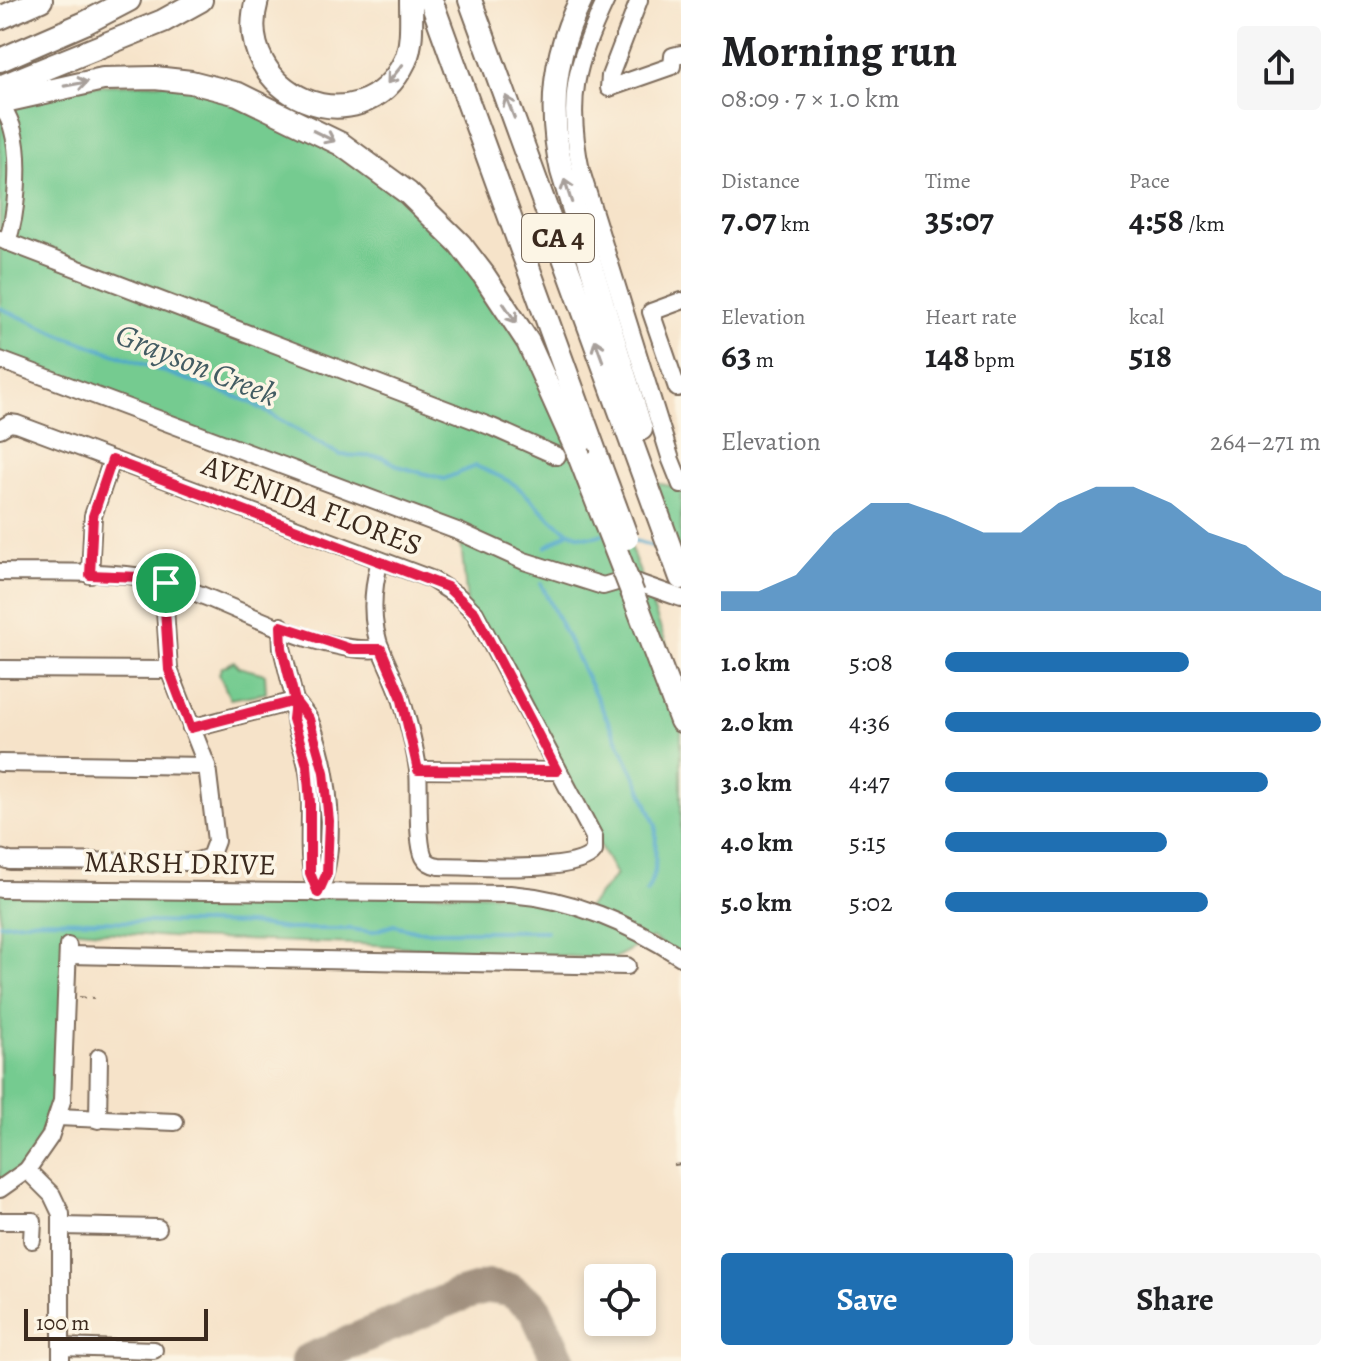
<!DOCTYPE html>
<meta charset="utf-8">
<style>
body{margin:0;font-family:Alegreya,serif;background:#f6f6f6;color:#202124;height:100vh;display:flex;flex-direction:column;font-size:30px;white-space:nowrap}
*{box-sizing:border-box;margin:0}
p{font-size:26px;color:#757577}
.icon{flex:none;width:44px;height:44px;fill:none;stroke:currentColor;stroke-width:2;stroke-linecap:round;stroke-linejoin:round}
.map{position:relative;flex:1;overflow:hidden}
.side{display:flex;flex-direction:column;background:#fff;width:680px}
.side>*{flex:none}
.tools{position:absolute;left:584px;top:1264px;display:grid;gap:16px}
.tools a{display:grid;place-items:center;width:72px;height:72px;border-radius:8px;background:#fff;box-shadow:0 4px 12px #0003;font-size:40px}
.scale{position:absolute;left:24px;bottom:20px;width:184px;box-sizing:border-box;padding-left:8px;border:4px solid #3b2a1e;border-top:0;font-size:22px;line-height:28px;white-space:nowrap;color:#3b2a1e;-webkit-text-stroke:6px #fcf5e5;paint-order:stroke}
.pin{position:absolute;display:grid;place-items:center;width:68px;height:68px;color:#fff;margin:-34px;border:4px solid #fff;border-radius:50%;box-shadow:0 2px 8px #0007}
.round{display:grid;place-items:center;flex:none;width:84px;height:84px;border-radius:8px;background:#f6f6f6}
.head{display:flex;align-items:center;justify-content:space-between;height:136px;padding:0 40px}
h1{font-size:44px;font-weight:700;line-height:60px}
.figures{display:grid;grid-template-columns:repeat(3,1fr);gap:12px;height:136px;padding:8px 40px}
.figures div{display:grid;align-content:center}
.figures b{font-size:34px;font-weight:700}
.figures small{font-size:22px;font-weight:400}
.figures p{font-size:22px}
.chart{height:224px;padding:16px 40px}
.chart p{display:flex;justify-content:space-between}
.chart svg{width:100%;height:144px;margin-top:8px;fill:#1f6fb2;opacity:.7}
.action{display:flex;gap:16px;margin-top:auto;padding:16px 40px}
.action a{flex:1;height:92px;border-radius:8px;background:#1f6fb2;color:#fff;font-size:32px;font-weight:700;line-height:92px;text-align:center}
.action a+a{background:#f6f6f6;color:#202124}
ul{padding:0 40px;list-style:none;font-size:26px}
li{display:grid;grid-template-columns:128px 96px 1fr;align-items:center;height:60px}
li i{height:20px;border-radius:10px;background:#1f6fb2}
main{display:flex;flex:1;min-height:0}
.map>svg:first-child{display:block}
.green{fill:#74cb90;stroke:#587a57;stroke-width:2}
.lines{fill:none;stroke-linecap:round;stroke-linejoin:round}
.stream{stroke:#4ea7cb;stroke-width:4}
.taxiway{stroke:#988674;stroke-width:34}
.minor-casing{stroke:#7c6b5a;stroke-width:20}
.highway-casing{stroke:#7c6b5a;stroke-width:26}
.path{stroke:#7c6b5a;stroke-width:2;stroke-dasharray:6 6;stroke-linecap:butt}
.minor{stroke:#fff;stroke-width:16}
.highway{stroke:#fff;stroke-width:22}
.highway-bridge-casing{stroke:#7c6b5a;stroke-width:26;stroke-linecap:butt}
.highway-bridge{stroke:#fff;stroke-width:22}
.oneway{stroke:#a79f9a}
.route-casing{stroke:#fff;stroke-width:16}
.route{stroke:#e11d48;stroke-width:10}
.labels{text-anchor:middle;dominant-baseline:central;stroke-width:7;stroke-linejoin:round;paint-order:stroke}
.shield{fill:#fcf5e5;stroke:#75675a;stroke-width:2}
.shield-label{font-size:28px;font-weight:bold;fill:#3b2a1e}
.street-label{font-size:30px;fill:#3b2a1e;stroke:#fcf5e5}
.water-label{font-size:32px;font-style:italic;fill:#435c63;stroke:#fcf5e5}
</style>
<main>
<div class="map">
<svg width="681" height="1361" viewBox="0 0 681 1361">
<rect width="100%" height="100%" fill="#fcf5e5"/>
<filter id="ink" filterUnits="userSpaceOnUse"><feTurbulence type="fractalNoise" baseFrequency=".0125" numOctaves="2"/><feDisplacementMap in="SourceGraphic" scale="16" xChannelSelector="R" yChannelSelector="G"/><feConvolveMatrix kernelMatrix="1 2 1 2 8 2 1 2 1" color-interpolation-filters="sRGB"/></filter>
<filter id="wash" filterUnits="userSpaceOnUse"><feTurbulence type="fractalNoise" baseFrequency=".006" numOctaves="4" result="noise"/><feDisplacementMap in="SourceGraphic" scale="32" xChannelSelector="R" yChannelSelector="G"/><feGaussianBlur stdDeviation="1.8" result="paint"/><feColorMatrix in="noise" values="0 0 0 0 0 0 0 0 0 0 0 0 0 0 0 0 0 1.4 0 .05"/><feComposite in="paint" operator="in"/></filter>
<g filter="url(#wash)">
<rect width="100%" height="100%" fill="#f6e3c9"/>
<g class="green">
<path d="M191,82L341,144L483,274L579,409L681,683V957L652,938L613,959L359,944L183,938L64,929L68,944L62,1101L50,1137L0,1189V889L510,894L586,909L616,875L467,604L460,532L0,360V102L59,87Z"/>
<path d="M646,481L681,488V580Z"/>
<path d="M234,661L238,667L265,674L266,693L230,699L219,674L221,668Z"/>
</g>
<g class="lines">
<g class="stream">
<path d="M0,308L66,337L248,401L340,455L382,457L401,467L444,479L476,466C488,472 504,477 515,485C540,504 567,548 603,534"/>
<path d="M634,541L661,548"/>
<path d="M546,547L569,532"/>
<path d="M541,584L638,782L656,826L655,871L647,892"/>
<path d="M0,924L41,920L250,924L287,929H351L371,932L394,925L417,931H546"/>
</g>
<path class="taxiway" d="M307,1361L457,1296L488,1287L510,1290L534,1307L559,1361"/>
</g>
</g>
<g filter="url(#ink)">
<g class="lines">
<g class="minor-casing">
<g id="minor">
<path d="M606,0C575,66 566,99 581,171L671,460L681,485"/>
<path d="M639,0L610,76L609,88L672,66L673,56L681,54"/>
<path d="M0,102C5,111 11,121 13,131C21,159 17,214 7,242"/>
<path d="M0,239L492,427L557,456"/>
<path d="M681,301L651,312L677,388L681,386"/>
<path d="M0,360L460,532L524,561L603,586L627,579L681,598"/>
<path d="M0,429L10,423L17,424L431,579L459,597L475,613L594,837V851C578,875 470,866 439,866C432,865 427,863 424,857C416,841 420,791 418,770C415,746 408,721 401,698C396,682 388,667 382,652C370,623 372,590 380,560"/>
<path d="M0,572C45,573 110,570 153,579C225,596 307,655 381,649"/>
<path d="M90,575L93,516L112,460"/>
<path d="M0,669L169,670"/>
<path d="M295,701C300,707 307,714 310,721C329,767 339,847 318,893C301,853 317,805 306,762C301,741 292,724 295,701Z"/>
<path d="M191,728L295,701L282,648L281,626"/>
<path d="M0,763L207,766"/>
<path d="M418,770L557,771"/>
<path d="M0,858L10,861L194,862L210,857L216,841L207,766L169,670L164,594L166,583"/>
<path d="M0,889L510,894C573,899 628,923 681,957"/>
<path d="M68,955L627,966"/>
<path d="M57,1117L175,1122"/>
<path d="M98,1120L99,1057"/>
<path d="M27,1170L52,1195L61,1214V1361"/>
<path d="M0,1189L27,1170L50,1137L62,1101L68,946"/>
<path d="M0,1221H33L32,1240"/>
<path d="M61,1226L158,1228"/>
<path d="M61,1347L154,1350"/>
</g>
</g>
<g class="highway-casing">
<g id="highway">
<path d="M257,0C230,95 362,151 405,61C413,44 411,19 411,0"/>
<path d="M431,0L598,460"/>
<path d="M470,0L681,578"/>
<path d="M581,0C553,55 548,111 562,171L641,429"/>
<path d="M0,18L41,0"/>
<path d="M0,60L85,23L129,0"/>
<path d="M0,87L163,21L201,0"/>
<path d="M0,102L103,79L155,78L191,82L238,94L341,144L408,193L460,244L483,274L528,342L578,453"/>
<path d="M633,594L681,721"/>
</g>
</g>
<g class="path">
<path d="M79,997L94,998"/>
<path d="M674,1165L681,1164"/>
</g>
<use href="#minor" class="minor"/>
<use href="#highway" class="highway"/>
<g class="highway-bridge-casing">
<g id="highway-bridge">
<path d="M578,453L633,594"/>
<path d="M598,460L627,538"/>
</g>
</g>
<use href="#highway-bridge" class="highway-bridge"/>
</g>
<defs><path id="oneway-shaft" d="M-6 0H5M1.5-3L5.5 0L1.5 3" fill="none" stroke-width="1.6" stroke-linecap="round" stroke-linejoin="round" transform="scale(2)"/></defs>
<g class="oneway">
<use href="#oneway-shaft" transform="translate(395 74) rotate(129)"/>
<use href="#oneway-shaft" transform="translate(76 84) rotate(-10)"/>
<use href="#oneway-shaft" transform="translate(510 107) rotate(-111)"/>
<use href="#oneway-shaft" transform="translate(324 136) rotate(26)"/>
<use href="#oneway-shaft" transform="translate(568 191) rotate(-108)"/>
<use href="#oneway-shaft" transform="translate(510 313) rotate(56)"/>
<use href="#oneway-shaft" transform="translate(599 351) rotate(-110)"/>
</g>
</g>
<g class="lines" filter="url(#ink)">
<g class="route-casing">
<path id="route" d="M166,583L164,594L169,670L191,728L295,701L293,719L307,765L310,803V873L318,893L327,873L329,821L324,772L309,719L295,701L282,648L281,626L351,649H381L401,696L418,770L557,771L475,613L447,587L112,460L93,516L90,575L139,577L166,583"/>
</g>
<use href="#route" class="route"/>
</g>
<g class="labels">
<rect class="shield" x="522" y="214" width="72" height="48" rx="6"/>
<g class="shield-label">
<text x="558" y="238">CA 4</text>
</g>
<g class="street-label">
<text transform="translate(312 505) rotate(21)">AVENIDA FLORES</text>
<text transform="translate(180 863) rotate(1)">MARSH DRIVE</text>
</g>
<g class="water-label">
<text transform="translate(197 364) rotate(22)">Grayson Creek</text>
</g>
</g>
</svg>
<div class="tools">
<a><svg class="icon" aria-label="locate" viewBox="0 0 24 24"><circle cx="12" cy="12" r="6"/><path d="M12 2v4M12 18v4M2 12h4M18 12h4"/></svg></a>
</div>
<div class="scale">100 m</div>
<div class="pin" style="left:166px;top:583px;background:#1e9e55"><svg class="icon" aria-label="arrive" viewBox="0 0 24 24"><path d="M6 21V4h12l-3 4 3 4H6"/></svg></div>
</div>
<section class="side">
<div class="head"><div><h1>Morning run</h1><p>08:09 · 7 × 1.0 km</p></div><a class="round"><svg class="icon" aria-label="share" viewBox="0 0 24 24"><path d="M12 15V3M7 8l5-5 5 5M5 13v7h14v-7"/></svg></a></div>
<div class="figures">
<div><p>Distance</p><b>7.07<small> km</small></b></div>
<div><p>Time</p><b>35:07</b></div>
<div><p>Pace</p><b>4:58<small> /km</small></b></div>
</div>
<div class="figures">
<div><p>Elevation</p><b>63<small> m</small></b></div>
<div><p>Heart rate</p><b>148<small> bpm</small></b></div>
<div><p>kcal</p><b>518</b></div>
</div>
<div class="chart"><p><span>Elevation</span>264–271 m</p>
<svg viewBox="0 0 160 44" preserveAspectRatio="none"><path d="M0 44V38L10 38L20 33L30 20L40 11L50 11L60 15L70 20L80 20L90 11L100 6L110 6L120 11L130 20L140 24L150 33L160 38V44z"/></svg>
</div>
<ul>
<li><b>1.0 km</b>5:08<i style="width:65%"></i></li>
<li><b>2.0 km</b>4:36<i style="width:100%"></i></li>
<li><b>3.0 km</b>4:47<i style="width:86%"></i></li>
<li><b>4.0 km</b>5:15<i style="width:59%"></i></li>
<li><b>5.0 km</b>5:02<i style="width:70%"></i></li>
</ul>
<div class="action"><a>Save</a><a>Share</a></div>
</section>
</main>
